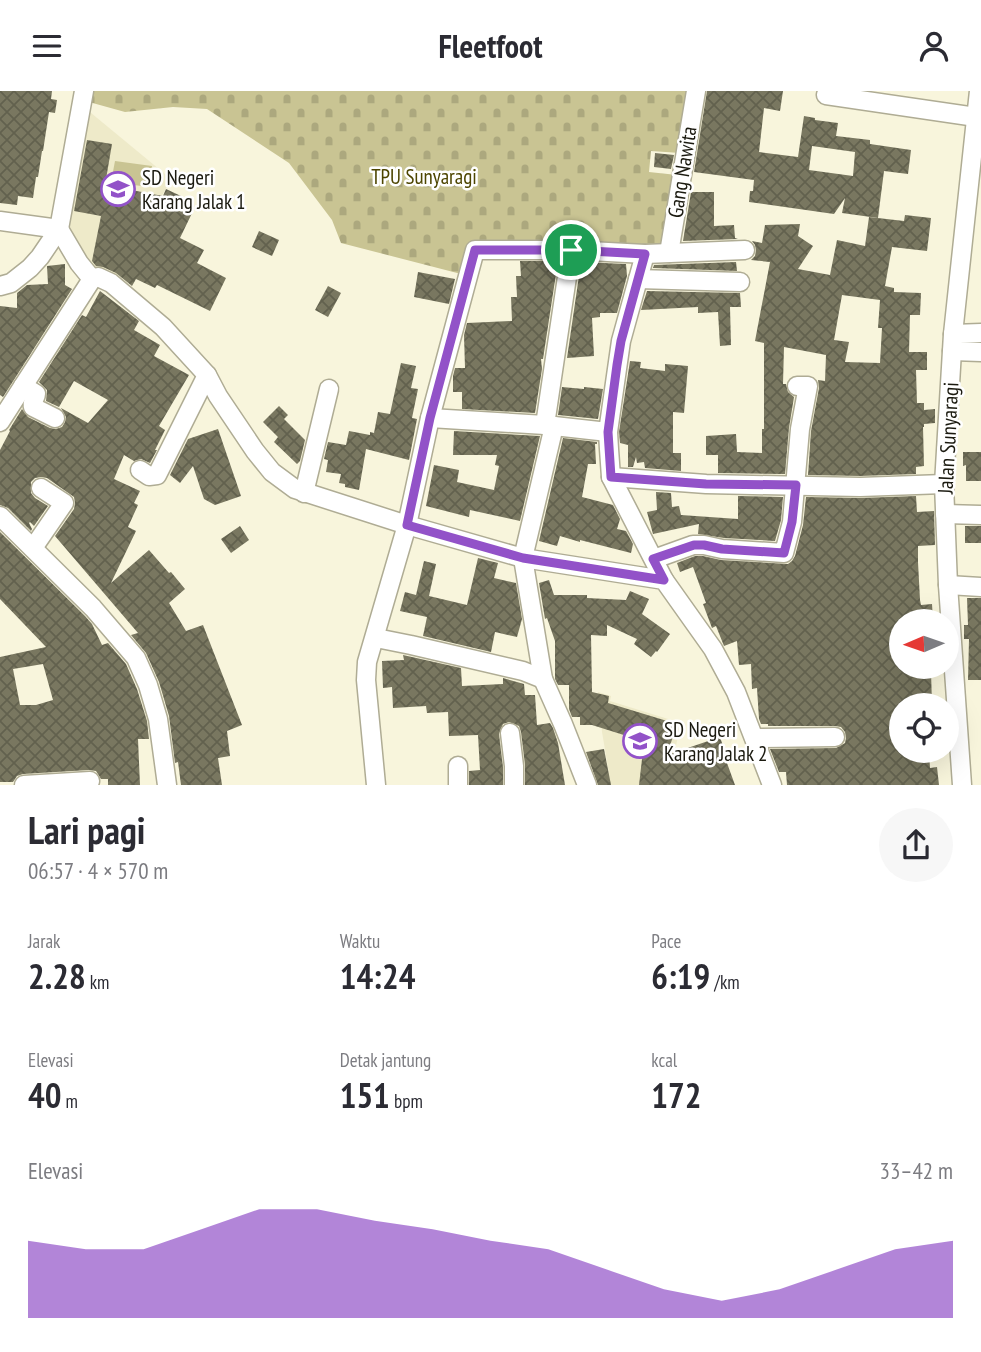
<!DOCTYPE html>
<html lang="id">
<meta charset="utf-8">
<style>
body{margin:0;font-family:"PT Sans Narrow",sans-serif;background:#f7f7f7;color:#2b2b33;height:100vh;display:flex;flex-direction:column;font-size:26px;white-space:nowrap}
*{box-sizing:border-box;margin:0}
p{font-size:23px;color:#7c7c81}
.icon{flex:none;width:38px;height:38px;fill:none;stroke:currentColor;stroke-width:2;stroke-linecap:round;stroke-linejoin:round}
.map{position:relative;height:694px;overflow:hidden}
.drawer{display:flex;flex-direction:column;background:#fff;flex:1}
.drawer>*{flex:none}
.needle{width:46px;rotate:268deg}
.controls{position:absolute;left:889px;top:518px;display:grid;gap:14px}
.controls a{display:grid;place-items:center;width:70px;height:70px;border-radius:50%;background:#fff;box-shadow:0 7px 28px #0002;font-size:35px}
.pin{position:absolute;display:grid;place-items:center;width:60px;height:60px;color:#fff;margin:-30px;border:4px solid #fff;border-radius:50%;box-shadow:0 2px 7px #0007}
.round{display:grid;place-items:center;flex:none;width:74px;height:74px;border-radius:37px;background:#f7f7f7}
.overview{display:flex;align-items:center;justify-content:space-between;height:119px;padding:0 28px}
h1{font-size:38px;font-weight:800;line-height:52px}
.stats{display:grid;grid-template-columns:repeat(3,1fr);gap:10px;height:119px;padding:7px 28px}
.stats div{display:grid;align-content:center}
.stats b{font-size:35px;font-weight:800}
.stats small{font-size:19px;font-weight:400}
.stats p{font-size:19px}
.chart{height:196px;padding:14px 28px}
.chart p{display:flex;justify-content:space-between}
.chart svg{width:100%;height:126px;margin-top:7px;fill:#9252c8;opacity:.7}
header{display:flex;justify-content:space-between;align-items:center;height:91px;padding:0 28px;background:#fff;font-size:32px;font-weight:800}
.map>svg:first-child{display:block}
.built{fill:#eeeac9}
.grass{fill:#c9c493}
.cemetery{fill:url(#cemetery-stones)}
.building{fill:url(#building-cross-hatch);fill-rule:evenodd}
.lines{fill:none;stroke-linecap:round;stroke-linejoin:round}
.minor-casing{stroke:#afac94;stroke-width:21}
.minor{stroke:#fff;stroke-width:18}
.route-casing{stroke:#fff;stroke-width:14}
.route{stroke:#9252c8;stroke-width:9}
.labels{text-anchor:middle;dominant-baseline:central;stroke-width:5;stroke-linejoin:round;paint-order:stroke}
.street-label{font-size:21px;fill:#1b1a10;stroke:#fff}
.park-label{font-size:21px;fill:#4d4500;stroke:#fff}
.poi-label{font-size:21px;fill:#1b1a10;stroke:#fff;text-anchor:start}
</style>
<header><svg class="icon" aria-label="menu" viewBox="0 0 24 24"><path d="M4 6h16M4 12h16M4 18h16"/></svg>Fleetfoot<svg class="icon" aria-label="person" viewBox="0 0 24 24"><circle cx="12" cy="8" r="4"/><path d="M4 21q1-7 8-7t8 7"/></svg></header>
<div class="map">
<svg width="981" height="694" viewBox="0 0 981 694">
<defs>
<pattern id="cemetery-stones" width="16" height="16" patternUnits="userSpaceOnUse" patternTransform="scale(1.75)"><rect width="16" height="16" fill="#c9c493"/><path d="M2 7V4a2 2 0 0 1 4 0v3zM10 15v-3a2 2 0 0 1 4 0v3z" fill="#aca87e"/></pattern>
<pattern id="building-cross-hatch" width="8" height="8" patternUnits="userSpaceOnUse" patternTransform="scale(1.75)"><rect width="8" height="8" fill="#797760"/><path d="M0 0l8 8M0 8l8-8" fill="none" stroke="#62614e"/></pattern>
</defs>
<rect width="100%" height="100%" fill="#f8f5dc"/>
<g class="built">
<path d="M85,17L171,88L117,187L104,183L90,175L70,147L66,122Z"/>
<path d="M598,601L611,605L610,610L681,632L675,659L664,694H595L593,685L609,682L602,641Z"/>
</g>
<path class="grass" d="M115,70L152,75L149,96L111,91Z"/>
<path class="cemetery" d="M91,0H691L680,62L651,60L649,81L677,84L666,157L478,152L461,183L341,152L332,129L289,72L207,18L173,16L125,21L89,11Z"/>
<g class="building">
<path d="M0,0H52L51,8L57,9L55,22L49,21L43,60H42L38,86H36L33,107L18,105L17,114L0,112Z"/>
<path d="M707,0H783L780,20L764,17L759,61L798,66L804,25L815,27V29L838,32L836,45L870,49V53L911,59L908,83L884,80L878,127L842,122L845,107L834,123L749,111L750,100H753L754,89L694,81ZM812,55L855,61L853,85L809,79Z"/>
<path d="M87,49L112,53L105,94L163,105L166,98L181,105L178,110L194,118L180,147L204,159L197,172L226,187L210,220L157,194L155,197L136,188L132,195L116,182L103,176L96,175L92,170L101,125L74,120Z"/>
<path d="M655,62L674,64L671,78L654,76Z"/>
<path d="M691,101H714V135L734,134L735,147L738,148L683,150Z"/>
<path d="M905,124L931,127L927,160L892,156L885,195L894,197V201L921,202L920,224H910L909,261H927V279H916L917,312H924V319L935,318V332L924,333V336H923L924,375L916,376V383L860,385L808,384L811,340L819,297L818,289L825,290L826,264L784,256L783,293H786L788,301L794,306L789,337L785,383L718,382V364H706V345L736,343L737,361L762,362V338H764V252L755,250L770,171L751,169L755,165L756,159L755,154L752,150L762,152L765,134L800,133L798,145L813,155L798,178L830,184L837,149L865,155L869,126L904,130ZM842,204L880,209L878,237H882L880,272L845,271L849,251L834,249Z"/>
<path d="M259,140L279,149L272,165L252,156Z"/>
<path d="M520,170H558L543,268H541L542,278L535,322L462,318V301H453V285L455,277H465L464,244L467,232L512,230L511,206H517L516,185H521Z"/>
<path d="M581,171L626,173L627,185L617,222H600V226L592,227L594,265L567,267Z"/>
<path d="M736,171L737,180L653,177L654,174Z"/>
<path d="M65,173V194L72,198L3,306L0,304V215L17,217V202L27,194L48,193L47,175Z"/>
<path d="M418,181L455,188L449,213L414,206Z"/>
<path d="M328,195L341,202L328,226L315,219Z"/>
<path d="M100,200L139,230L134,239L160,254L154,265L189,284L159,335L165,339L155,359H157L150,372L141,368L134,370L124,364L114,388L140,400L134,412L138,414L128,436L136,440L111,492L149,459L169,482L171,481L185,498L169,512L186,540L203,534L242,634L227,640L230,665L218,667L222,694H181L178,671L175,672L169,625L159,591L146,562L131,544L138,542L55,445L74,418L75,412L74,406L47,387L41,386L35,387L31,391V402L35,407L48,415L34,435L30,431L29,432L32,438L31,440L8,417L0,414V359L10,340L9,339L22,318L28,326L50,337L56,338L62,336L65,331L66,326L61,317L88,332L108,309L74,290L59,316L46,310L47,299L39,291L82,224L86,226Z"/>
<path d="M647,200L740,202L741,216H730L731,254L720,255L718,221L698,222V216L641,219Z"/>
<path d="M630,270L641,271L640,277L665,280V273L688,275L684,322L673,321V362H681V380L645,377L644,371L637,372L636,366L633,376H628V354L620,352L619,341Z"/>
<path d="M401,272L416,275L411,297L418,298L412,327L417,328L409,369L366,358L359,399L345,396V393L339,392L341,383L326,381L328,369L324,368L328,351L346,354L349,340L370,344V341L374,342L378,321L390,323Z"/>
<path d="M562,296L584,298V296L603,298L598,328L558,324Z"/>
<path d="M279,315L288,324L284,328L305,349L300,370L297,373L274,351L278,346L263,331Z"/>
<path d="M218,338L241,405L215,414L204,408L193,375L180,392L170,384L188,348Z"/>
<path d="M454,340L540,345L520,430L470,419L469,426L426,415L434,374L459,379L457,391L494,399L499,375L495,374L497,364H453Z"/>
<path d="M563,347L597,351V353H595L596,373H588L582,406L613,414L620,428L617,438L626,440L633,453L631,462L580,449V451L560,445L557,455L539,450Z"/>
<path d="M963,361H981V390H966V374L963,375Z"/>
<path d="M656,401L671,402L672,416L679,415L681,424L738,428V405L783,406L781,429L775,450L724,447L698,443L699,433L653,443L647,421L657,419Z"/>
<path d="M916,405L917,421L934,420L935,454L918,455V471L920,509L921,514L932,513L933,529L901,530V576H923V580H931L932,614H901V660H929L930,677L937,676L939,694H787L786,681H779L770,658L836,657L845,652L846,647L845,641L841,636L835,635H768V633H761L759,628L757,597L752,598L751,573L739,574L737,550L724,555L716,535L712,537L703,513L706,512L693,476L680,481L677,472L695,465H703L721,469L788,473L792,470L795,465L803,434L806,406L860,407Z"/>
<path d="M240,435L249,449L231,462L221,448Z"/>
<rect x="965" y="435" width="16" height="17"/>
<path d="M0,441L85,525L92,533L102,554L108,552L126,573L137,598L147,630L149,648H138L140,694H108V688H101L96,680L89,679L23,683L17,685L13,691H0V566L46,556L0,508ZM43,573L53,609L36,614H20L13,578Z"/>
<path d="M478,467L498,472L494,487L516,492L522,528L517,546L495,541L491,561L423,545L427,526L400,520L405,501L416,504L424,470L436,473L429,505L467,514Z"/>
<path d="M549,489L554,504H587V507L626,509L630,500L649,508L642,523L670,543L657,561L656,560L651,566L634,553L637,548L607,534V545L591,544L592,601L609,605L608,612L677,633L667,664L720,646L725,661H723L735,694H639L644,651H646L592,634H580V626H572L569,618V594H558L555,588V550L547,527L545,528L539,492Z"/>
<path d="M967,507H981V589H968L969,548H964V534H968Z"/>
<path d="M403,564L461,577L462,595L503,593V587L524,593L525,604H535L537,634L550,632L553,637L558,652L565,694H525V674L521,641L519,635L509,631L503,633L499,643L503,676V694H469V680L480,679L478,644L449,645L448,621L427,622L426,615L393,617L392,596L383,597L382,570L404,569Z"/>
<path d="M604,658L611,694H598L586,661Z"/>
</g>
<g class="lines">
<g class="minor-casing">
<g id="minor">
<path d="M826,4L976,26"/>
<path d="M0,130L59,138L79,172L92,188"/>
<path d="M669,162L696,0"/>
<path d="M645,163L621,250L608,341L609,358L611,386L664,489"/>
<path d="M92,188L98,186L111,192L163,236L207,284L218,305L255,360L272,381L295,398L407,434L523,467L664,489L713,558L736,601L772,694"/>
<path d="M638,188L740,191"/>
<path d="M0,195L11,192L30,177L40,166L59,138L84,0"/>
<path d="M953,243L981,242"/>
<path d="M952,260L981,261"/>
<path d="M23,295L36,303C36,307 31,311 33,316L55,327"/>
<path d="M430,327L545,334L608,341"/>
<path d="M0,331L92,188"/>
<path d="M545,334L571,159"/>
<path d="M554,335L523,467L543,588L563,633L587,694"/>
<path d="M140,379L149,385L157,384L207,284"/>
<path d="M611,386L706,393L860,396L944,393"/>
<path d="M304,402L329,298"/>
<path d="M945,423L981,424"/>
<path d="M0,425L93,517L136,567L148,594L158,628L167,694"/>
<path d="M33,457L64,412L41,397"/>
<path d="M654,468L693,454H704L722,458L784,462L792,431L800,338L808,295H797"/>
<path d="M948,494L981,496"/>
<path d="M376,547L411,554L523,580L543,588"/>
<path d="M510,642L514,675V694"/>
<path d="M755,647L835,646"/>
<path d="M458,675V694"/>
<path d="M24,694L90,690"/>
<path d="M376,694L366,589L367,571L407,434L430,327L475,159H571L645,163L745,159"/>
<path d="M962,694L948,494L944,393L953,243L979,0"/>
</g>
</g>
<use href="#minor" class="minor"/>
</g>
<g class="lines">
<g class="route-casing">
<path id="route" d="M475,159H571L645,163L621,250L617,274L608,341L611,386L706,393L796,394L792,431L784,462L722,458L704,454H694L653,468L664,489L523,467L407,434L430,327Z"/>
</g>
<use href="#route" class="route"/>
</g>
<defs>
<g id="school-ring" transform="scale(1.75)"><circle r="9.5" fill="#fff" stroke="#9252c8" stroke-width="1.5"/><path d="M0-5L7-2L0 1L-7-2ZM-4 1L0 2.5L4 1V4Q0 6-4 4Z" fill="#9252c8"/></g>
</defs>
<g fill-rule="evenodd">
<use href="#school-ring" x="118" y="98"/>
<use href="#school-ring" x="640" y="650"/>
</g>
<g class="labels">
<g class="street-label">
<text transform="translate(682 81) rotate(-81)">Gang Nawita</text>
<text transform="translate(948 347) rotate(-87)">Jalan Sunyaragi</text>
</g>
<g class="park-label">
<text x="424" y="85">TPU Sunyaragi</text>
</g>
<g class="poi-label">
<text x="142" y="86">SD Negeri<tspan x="142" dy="24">Karang Jalak 1</tspan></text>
<text x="664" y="638">SD Negeri<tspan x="664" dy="24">Karang Jalak 2</tspan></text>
</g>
</g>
</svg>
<div class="controls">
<a><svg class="needle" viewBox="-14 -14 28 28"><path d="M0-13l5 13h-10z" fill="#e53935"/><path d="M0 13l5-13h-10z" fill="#7c7c81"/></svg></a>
<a><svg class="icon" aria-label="locate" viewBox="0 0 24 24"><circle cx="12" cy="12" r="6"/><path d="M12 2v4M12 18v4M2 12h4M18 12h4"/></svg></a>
</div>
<div class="pin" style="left:571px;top:159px;background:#1e9e55"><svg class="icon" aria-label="arrive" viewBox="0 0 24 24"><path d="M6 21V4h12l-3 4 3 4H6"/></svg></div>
</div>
<section class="drawer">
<div class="overview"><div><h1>Lari pagi</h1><p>06:57 · 4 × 570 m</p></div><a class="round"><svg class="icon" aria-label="share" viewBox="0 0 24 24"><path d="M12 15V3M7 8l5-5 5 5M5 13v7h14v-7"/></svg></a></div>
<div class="stats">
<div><p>Jarak</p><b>2.28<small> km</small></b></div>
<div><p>Waktu</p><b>14:24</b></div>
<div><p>Pace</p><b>6:19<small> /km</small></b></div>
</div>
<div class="stats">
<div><p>Elevasi</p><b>40<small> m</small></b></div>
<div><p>Detak jantung</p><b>151<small> bpm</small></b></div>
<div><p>kcal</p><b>172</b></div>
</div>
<div class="chart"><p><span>Elevasi</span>33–42 m</p>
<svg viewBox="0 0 160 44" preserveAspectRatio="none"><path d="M0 44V17L10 20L20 20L30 13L40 6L50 6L60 10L70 13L80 17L90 20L100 27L110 34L120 38L130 34L140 27L150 20L160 17V44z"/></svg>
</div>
</section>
